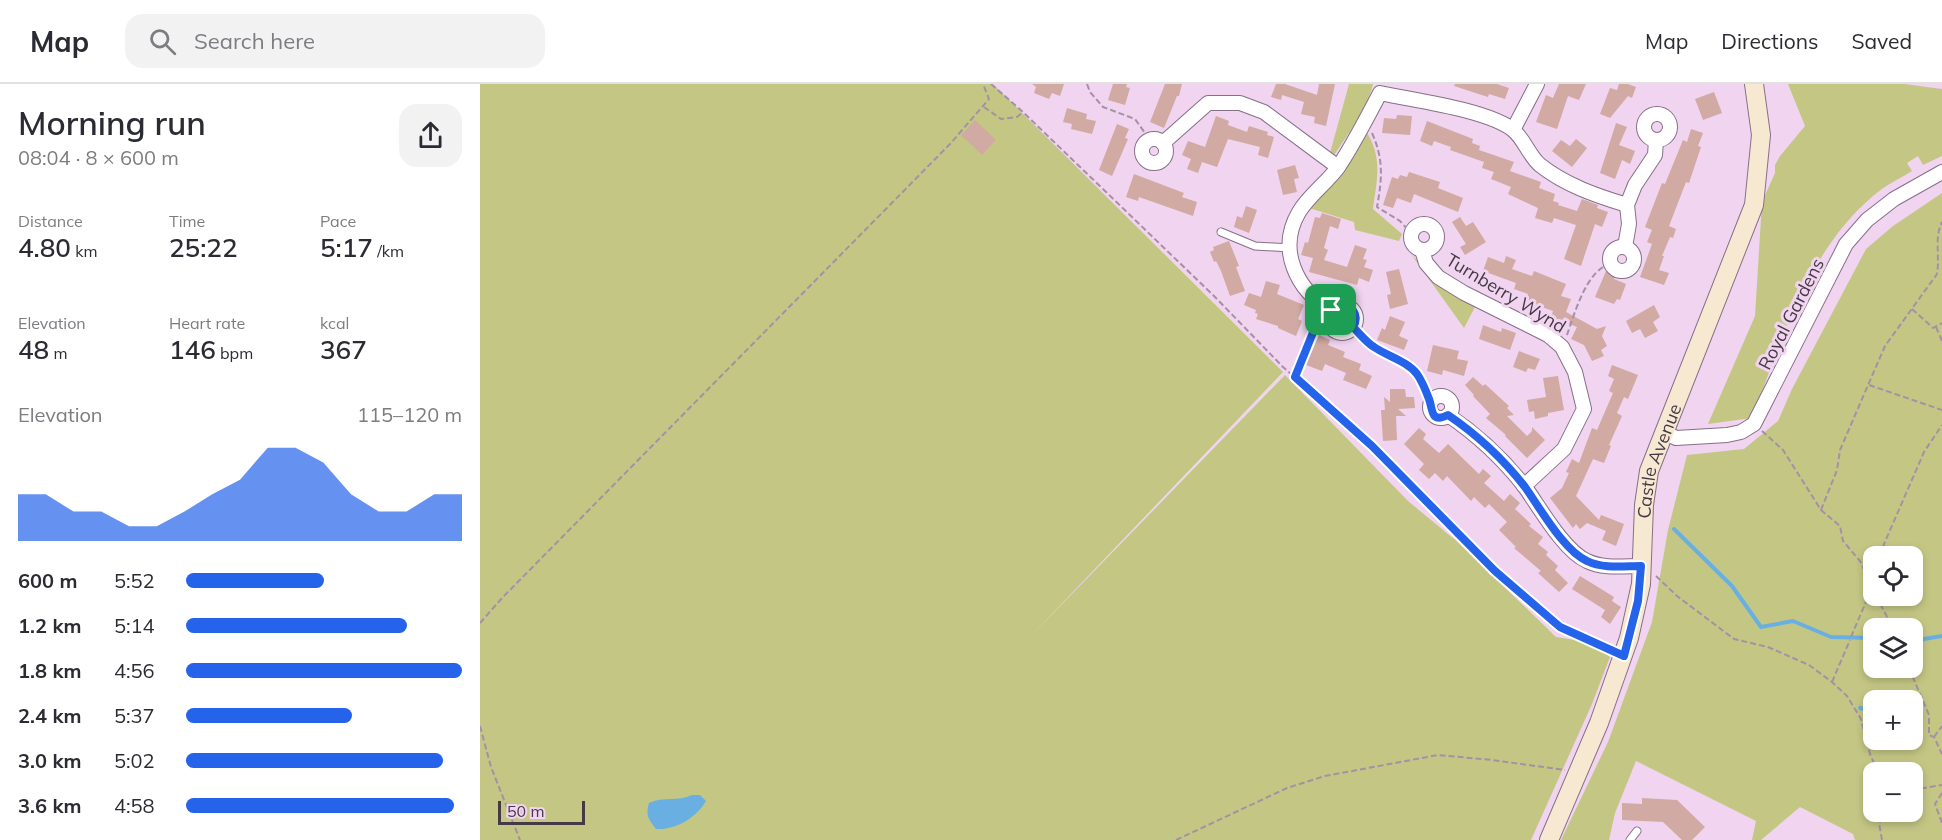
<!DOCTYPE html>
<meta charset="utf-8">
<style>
body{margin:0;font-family:Mulish,sans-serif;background:#f2f2f3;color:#2b2b33;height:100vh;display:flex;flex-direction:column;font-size:22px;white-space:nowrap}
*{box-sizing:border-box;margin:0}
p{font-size:20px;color:#7c7c81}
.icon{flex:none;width:33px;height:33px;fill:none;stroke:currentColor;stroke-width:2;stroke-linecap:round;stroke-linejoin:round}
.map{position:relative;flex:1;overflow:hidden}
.sheet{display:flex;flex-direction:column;background:#fff;width:480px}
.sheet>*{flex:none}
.tools{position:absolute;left:1383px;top:462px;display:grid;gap:12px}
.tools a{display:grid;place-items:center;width:60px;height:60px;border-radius:12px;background:#fff;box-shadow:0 3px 9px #0003;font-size:30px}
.scale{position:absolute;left:18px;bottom:15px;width:87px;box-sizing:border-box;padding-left:6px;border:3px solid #443944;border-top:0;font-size:16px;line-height:21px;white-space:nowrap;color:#443944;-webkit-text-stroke:4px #f0d4f0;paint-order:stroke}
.pin{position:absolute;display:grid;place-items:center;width:51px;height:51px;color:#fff;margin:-26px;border-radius:12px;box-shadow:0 3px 9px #0006}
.round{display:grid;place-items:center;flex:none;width:63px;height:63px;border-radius:18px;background:#f2f2f3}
.head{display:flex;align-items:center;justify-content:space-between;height:102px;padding:0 18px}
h1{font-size:33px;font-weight:600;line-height:45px}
.stats{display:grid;grid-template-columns:repeat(3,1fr);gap:9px;height:102px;padding:6px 18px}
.stats div{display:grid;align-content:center}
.stats b{font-size:26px;font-weight:600}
.stats small{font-size:16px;font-weight:400}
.stats p{font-size:16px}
.chart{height:168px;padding:12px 18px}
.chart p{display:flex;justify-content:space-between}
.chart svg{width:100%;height:108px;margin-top:6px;fill:#2563eb;opacity:.7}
ul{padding:0 18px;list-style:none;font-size:20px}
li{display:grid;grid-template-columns:96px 72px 1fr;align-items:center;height:45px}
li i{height:15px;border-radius:8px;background:#2563eb}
header{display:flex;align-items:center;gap:36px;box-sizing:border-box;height:84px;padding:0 30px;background:#fff;border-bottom:2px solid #e1e1e2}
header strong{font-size:28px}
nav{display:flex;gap:33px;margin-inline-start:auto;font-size:21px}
.search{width:420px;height:54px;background:#f2f2f3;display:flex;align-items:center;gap:15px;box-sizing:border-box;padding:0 21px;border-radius:18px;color:#7c7c81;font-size:22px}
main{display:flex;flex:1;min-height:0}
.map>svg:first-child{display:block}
.green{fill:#c4c784;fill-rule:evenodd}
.water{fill:#6aafe2}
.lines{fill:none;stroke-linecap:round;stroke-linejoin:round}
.stream{stroke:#6aafe2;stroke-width:4}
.building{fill:#d1aaa3}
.lane-casing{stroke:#876f88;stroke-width:9}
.street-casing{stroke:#876f88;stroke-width:16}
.secondary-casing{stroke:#876f88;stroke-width:20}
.path{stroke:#a590a5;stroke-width:2;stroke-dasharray:6 3;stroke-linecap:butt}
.lane{stroke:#fff;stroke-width:7}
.street{stroke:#fff;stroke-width:14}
.secondary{stroke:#f7e8d2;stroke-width:18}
.route-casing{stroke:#fff;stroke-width:12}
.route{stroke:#2563eb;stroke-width:8}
.labels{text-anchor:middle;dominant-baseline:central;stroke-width:6;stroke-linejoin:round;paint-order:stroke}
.street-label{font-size:18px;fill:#443944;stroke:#f0d4f0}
</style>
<header>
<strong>Map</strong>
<div class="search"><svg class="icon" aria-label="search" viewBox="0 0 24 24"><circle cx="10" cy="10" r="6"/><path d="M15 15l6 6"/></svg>Search here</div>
<nav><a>Map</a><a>Directions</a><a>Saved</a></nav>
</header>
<main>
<section class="sheet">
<div class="head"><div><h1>Morning run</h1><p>08:04 · 8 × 600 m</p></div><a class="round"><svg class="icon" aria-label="share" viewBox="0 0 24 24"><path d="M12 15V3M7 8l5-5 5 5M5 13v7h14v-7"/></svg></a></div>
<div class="stats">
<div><p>Distance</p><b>4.80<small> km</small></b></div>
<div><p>Time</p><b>25:22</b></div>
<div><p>Pace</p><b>5:17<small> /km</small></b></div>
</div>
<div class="stats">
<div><p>Elevation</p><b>48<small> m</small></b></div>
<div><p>Heart rate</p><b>146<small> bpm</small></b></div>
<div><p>kcal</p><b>367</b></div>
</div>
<div class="chart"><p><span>Elevation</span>115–120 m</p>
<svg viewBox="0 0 160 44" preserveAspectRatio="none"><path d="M0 44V25L10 25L20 32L30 32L40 38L50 38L60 32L70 25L80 19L90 6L100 6L110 12L120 25L130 32L140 32L150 25L160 25V44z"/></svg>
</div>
<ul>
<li><b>600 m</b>5:52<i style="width:50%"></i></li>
<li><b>1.2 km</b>5:14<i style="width:80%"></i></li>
<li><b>1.8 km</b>4:56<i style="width:100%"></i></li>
<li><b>2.4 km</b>5:37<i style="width:60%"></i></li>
<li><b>3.0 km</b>5:02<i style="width:93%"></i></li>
<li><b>3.6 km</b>4:58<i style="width:97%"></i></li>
</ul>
</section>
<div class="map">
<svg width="1462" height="756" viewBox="0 0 1462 756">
<rect width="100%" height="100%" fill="#f0d4f0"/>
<g class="green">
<path d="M0,0H513L803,288L549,554L805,291L928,417L980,460L1076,553L1109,558L1130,573L1112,620L1051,756H0Z"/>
<path d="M869,0H893C887,26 869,48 855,70L850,69Z"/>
<path d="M1308,0H1425L1462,5V72L1443,81L1438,72L1427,79L1432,87C1419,95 1404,102 1393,112C1327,168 1302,256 1272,334L1228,340L1275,232L1282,118L1295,89V81L1300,72L1325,42Z"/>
<path d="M886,47C903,74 897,95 893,125L922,150L919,157L875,146L874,138L829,124Z"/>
<path d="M1462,109V756H1375L1373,750L1320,723L1281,756H1272L1276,737L1156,677L1135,729L1129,756H1081L1128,658L1172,538L1188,446L1207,371L1264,365L1298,337L1312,305L1386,165L1413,142ZM1394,472H1432V512H1394ZM1394,544H1432V584H1394ZM1394,616H1432V656H1394ZM1394,688H1432V728H1394Z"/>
<path d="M931,170L959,198L997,219L984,244Z"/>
</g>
<path class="water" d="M212,711H220L226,717C216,734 196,746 176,745C169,736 165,731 169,719C183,712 198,718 212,711Z"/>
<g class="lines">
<g class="stream">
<path d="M1194,445L1252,502L1281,543L1313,537L1351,553L1394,554"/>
<path d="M1432,557L1462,552"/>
<path d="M1380,624L1394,628"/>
</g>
</g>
<g class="building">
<path d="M552,0H584L580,12L572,9L569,15L554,9L556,3Z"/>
<path d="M633,0H647L646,3L650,4L645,21L628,16Z"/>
<path d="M685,0H702L699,12H697L684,44L670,38Z"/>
<path d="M796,0H805L837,11L839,0H855L846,42L834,39L835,33L821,30L824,18L802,11L801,16L791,13Z"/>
<path d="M975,0H1017L1029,4L1025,15L1009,10L1008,13L974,2Z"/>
<path d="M1079,0H1106L1099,16L1088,12L1077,45L1056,38L1066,11L1073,14Z"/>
<path d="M1139,0H1148L1156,3L1152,14L1148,12L1130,34L1120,30L1130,4L1137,6Z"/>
<path d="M1234,8L1242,29L1223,36L1215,15Z"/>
<path d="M587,24L607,30L606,35L616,37L612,50L591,45L592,40L583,38Z"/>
<path d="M917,31L932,32L930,51L902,49L904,34L916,35Z"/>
<path d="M736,32L749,37L748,41L767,48L769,42L788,48L787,51L794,53L788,74L778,71L780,63L748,55L737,83L722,78L718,89L707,85L711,75L702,71L708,57L725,63Z"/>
<path d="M495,36L516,56L502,71L481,51Z"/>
<path d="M947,37L993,55L992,59L1000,62L999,66L1034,78L1030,87L1061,98L1059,104L1075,110L1073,117L1079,119L1078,121L1097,127L1102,115L1118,121L1117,124L1128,128L1122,143L1115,140L1101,182L1084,175L1096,141L1074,134L1072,139L1055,134L1058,124L1028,110L1031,103L1011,95L1014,88L1002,84L1004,78L970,66L971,63L954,57L952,62L940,57Z"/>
<path d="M1136,39L1147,43L1139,61L1155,67L1150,80L1142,76L1135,95L1120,89Z"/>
<path d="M637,40L649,45L645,54L648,55L632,92L619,86Z"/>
<path d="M1211,45L1223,49L1218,62L1221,63L1209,99L1206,98L1189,142L1196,145L1193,154L1190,153L1182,172H1184L1179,186L1189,189L1184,201L1160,193L1172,160L1167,158L1172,146L1165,143L1182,99L1185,100L1203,56L1207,58Z"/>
<path d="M1096,55L1107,64L1092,83L1072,67L1081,56L1090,62Z"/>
<path d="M815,81L819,94L814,95L817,108L803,111L797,86Z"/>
<path d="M929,88L960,98L958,104L983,114L978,128L934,110L931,119L917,114L913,124L903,121L912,93L918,95L920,91L927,93Z"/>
<path d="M654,90L704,109L702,113L717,118L713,132L659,113L658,117L646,113Z"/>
<path d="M766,122L777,126L769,149L754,143L757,132L762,134Z"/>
<path d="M842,129L861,135L858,145L850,142L844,164L848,166L844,176L867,183L875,161L887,165L883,175L887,176L884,183L893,186L889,198L879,194L877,201L829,188L833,174L821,171L825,158L828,159L835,133L840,134Z"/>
<path d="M980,133L986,142L993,138L1006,158L985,171L980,163L986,160L972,138Z"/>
<path d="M749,157L759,182L756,183L765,207L750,212L741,187L736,177L734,178L730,168L734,166L733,163Z"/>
<path d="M1026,172L1036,176L1032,185L1052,192L1054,187L1086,200L1081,212L1091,215L1086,228L1117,245L1126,242L1122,252L1127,262L1121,266L1124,272L1112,277L1104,261L1091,255L1097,243L1071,233L1073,227L1045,217L1048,210L1034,205L1036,199L1003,187L1008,173L1024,179Z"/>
<path d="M919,185L928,220L910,225L907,211L911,210L906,188Z"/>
<path d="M1126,187L1135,191L1134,195L1146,200L1140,216L1137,215L1134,220L1115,213Z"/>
<path d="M786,197L800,201L797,210L824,221L818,235L822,237L816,252L798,244V242L776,235L778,230L775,229L776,226L764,221L769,209L781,213Z"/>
<path d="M1174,221L1180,233L1173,238L1178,247L1165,254L1160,245L1152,249L1146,237Z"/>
<path d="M910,232L925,238L919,252L928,256L924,266L897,256L902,244L905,246Z"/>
<path d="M1003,241L1021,248L1022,244L1036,249L1030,266L999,255Z"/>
<path d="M839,251L850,256L848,261L865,268L863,273L881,280L879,286L892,292L886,305L863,296L866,289L845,280L842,287L826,281Z"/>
<path d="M953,261L979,267L977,275L988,277L984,292L963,286L962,291L947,287Z"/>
<path d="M1039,267L1060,275L1055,286L1048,284L1046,288L1033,283Z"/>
<path d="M1132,281L1158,291L1148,315L1144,313L1137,329L1142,332L1129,361L1131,362L1124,379L1113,375L1096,412L1119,436L1121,431L1144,440L1136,462L1122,456L1126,447L1107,439L1100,445L1096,440L1093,444L1070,414L1082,404L1089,389L1086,388L1092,375L1099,379L1112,344L1117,346L1133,309L1129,307L1134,295L1128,292Z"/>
<path d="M1078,292L1084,326L1068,329V332L1055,335L1054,327L1049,328L1047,316L1066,313L1063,294Z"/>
<path d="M993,293L1003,302L1005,300L1029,322L1027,324L1034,331L1027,332L1047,352L1052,347V343L1065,356L1047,374L1025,352L1026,351L1006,334L1010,330L993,312L994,311L985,301Z"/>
<path d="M910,305H925L926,313H934L935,324L918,325L926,332H916L917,356L903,357L901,326H905L904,313L910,318Z"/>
<path d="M939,344L946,350L943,355L959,369L968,360L999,390L1003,385L1011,392L1004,399L1024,417L1030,410L1040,419L1035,425L1051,440L1049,442L1063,453L1058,460L1068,468L1066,471L1078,482L1075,486L1088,499L1079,508L1058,489L1061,487L1034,464L1036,463L1019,446L1027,438L1009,420L1005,424L994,413L991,417L967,392L963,397L955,389L949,395L939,386L944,380L924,360Z"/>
<path d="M1100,492L1134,513L1132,517L1141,523L1130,540L1121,533L1125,526L1092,505Z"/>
<path d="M1162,714L1197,716L1225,743L1212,756H1202L1183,738L1142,736V719L1162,720Z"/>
</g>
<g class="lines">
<g class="lane-casing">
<g id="lane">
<path d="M741,148L775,162L810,164"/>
<path d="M1150,756L1157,747"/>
</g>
</g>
<g class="street-casing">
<g id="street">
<circle cx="1177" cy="43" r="13"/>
<path d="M1033,46L1057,0"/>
<circle cx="674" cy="67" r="12"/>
<path d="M683,59L728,19H760L784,28L858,83"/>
<circle cx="944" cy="153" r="13"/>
<circle cx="1142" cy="175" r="12"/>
<path d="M1145,163L1149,140L1147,121L1155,101L1175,71L1176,56"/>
<path d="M942,166L946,179L958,193L984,209L1068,251L1082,263L1095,288L1104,325L1084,365L1044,402"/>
<circle cx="862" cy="235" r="14"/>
<path d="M851,226C816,206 797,165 819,128C829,111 848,98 859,82C874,59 887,34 900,9C936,17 1003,25 1032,45C1044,54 1049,72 1060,81C1085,101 1117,112 1147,121"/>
<circle cx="961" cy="323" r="11"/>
<path d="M968,331C996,350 1024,376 1045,403C1060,424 1084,467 1107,477C1123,485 1144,482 1161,482"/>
<path d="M1184,348L1196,354L1247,351L1261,348L1274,340L1366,160L1387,136L1414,115L1462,88"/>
</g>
</g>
<g class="secondary-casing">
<g id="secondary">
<path id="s1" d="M1069,756L1119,639L1149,554L1161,500L1164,421L1169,387L1274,121L1281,51L1274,0"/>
</g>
</g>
<g class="path">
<path d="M511,0L543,28L735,213L803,283L892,362L1015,487L1080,543L1131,566"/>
<path d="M607,0L610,8L623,23L655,35L670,56"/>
<path d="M504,23L521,35L537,33L543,28"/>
<path d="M892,49C904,76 902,95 897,123L920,137L931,149"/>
<path d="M1432,225L1453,244L1462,239"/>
<path d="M1456,243L1462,257"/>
<path d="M873,244L894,263L908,269L936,289L951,319"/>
<path d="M1087,251C1094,231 1107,184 1131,180"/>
<path d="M815,293L834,246L845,236"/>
<path d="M1389,301L1462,326"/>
<path d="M1282,347L1303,366L1341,426L1360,442L1363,457L1380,477L1394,507"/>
<path d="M1341,426L1357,386L1360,366L1405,262L1457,190C1460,173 1454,153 1462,138"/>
<path d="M1401,472L1404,460L1444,368L1462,341"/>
<path d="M1176,492L1197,512L1254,555L1288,563L1329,581L1352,598L1367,612L1381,635L1390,670L1398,688"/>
<path d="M1396,512L1413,544"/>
<path d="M0,539L23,513L470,60L509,15L503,0"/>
<path d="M1371,553L1394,499"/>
<path d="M1429,584L1449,631V651L1454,653L1462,670"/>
<path d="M1352,598L1370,556"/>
<path d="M0,642L11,683L40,756"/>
<path d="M1454,653L1462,642"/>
<path d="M1432,706L1462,701"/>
<path d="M1462,709L1455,720L1462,739"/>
<path d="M696,756L807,704L845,692L958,671L1012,676L1085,686"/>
<path d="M1402,756L1399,739L1408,728"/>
</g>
<use href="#lane" class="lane"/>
<use href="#street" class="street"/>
<use href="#secondary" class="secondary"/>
</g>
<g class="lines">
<g class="route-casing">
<path id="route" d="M858,221C872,220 880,231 873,243C880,250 886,258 894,263C907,272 927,277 937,290C942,297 946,307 949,315C953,325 950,340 968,331C996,350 1024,376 1045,403C1060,424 1084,467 1107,477C1123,485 1144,482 1161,482L1158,517L1144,572L1080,543L1015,487L892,362L815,293L834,246L845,237L851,226Z"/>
</g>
<use href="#route" class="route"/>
</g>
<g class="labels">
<g class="street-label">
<text transform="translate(1026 209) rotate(31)">Turnberry Wynd</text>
<text transform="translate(1311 230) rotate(-63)">Royal Gardens</text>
<text stroke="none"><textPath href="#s1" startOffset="398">Castle Avenue</textPath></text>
</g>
</g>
</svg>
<div class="tools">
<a><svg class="icon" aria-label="locate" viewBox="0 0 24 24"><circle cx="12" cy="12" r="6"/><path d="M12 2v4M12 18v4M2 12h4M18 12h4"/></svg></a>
<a><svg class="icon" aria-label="layers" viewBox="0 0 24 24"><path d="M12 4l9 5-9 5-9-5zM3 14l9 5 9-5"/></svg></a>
<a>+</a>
<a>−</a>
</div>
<div class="scale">50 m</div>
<div class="pin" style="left:851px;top:226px;background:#1e9e55"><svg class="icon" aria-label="arrive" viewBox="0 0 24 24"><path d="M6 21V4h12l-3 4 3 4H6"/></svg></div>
</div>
</main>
